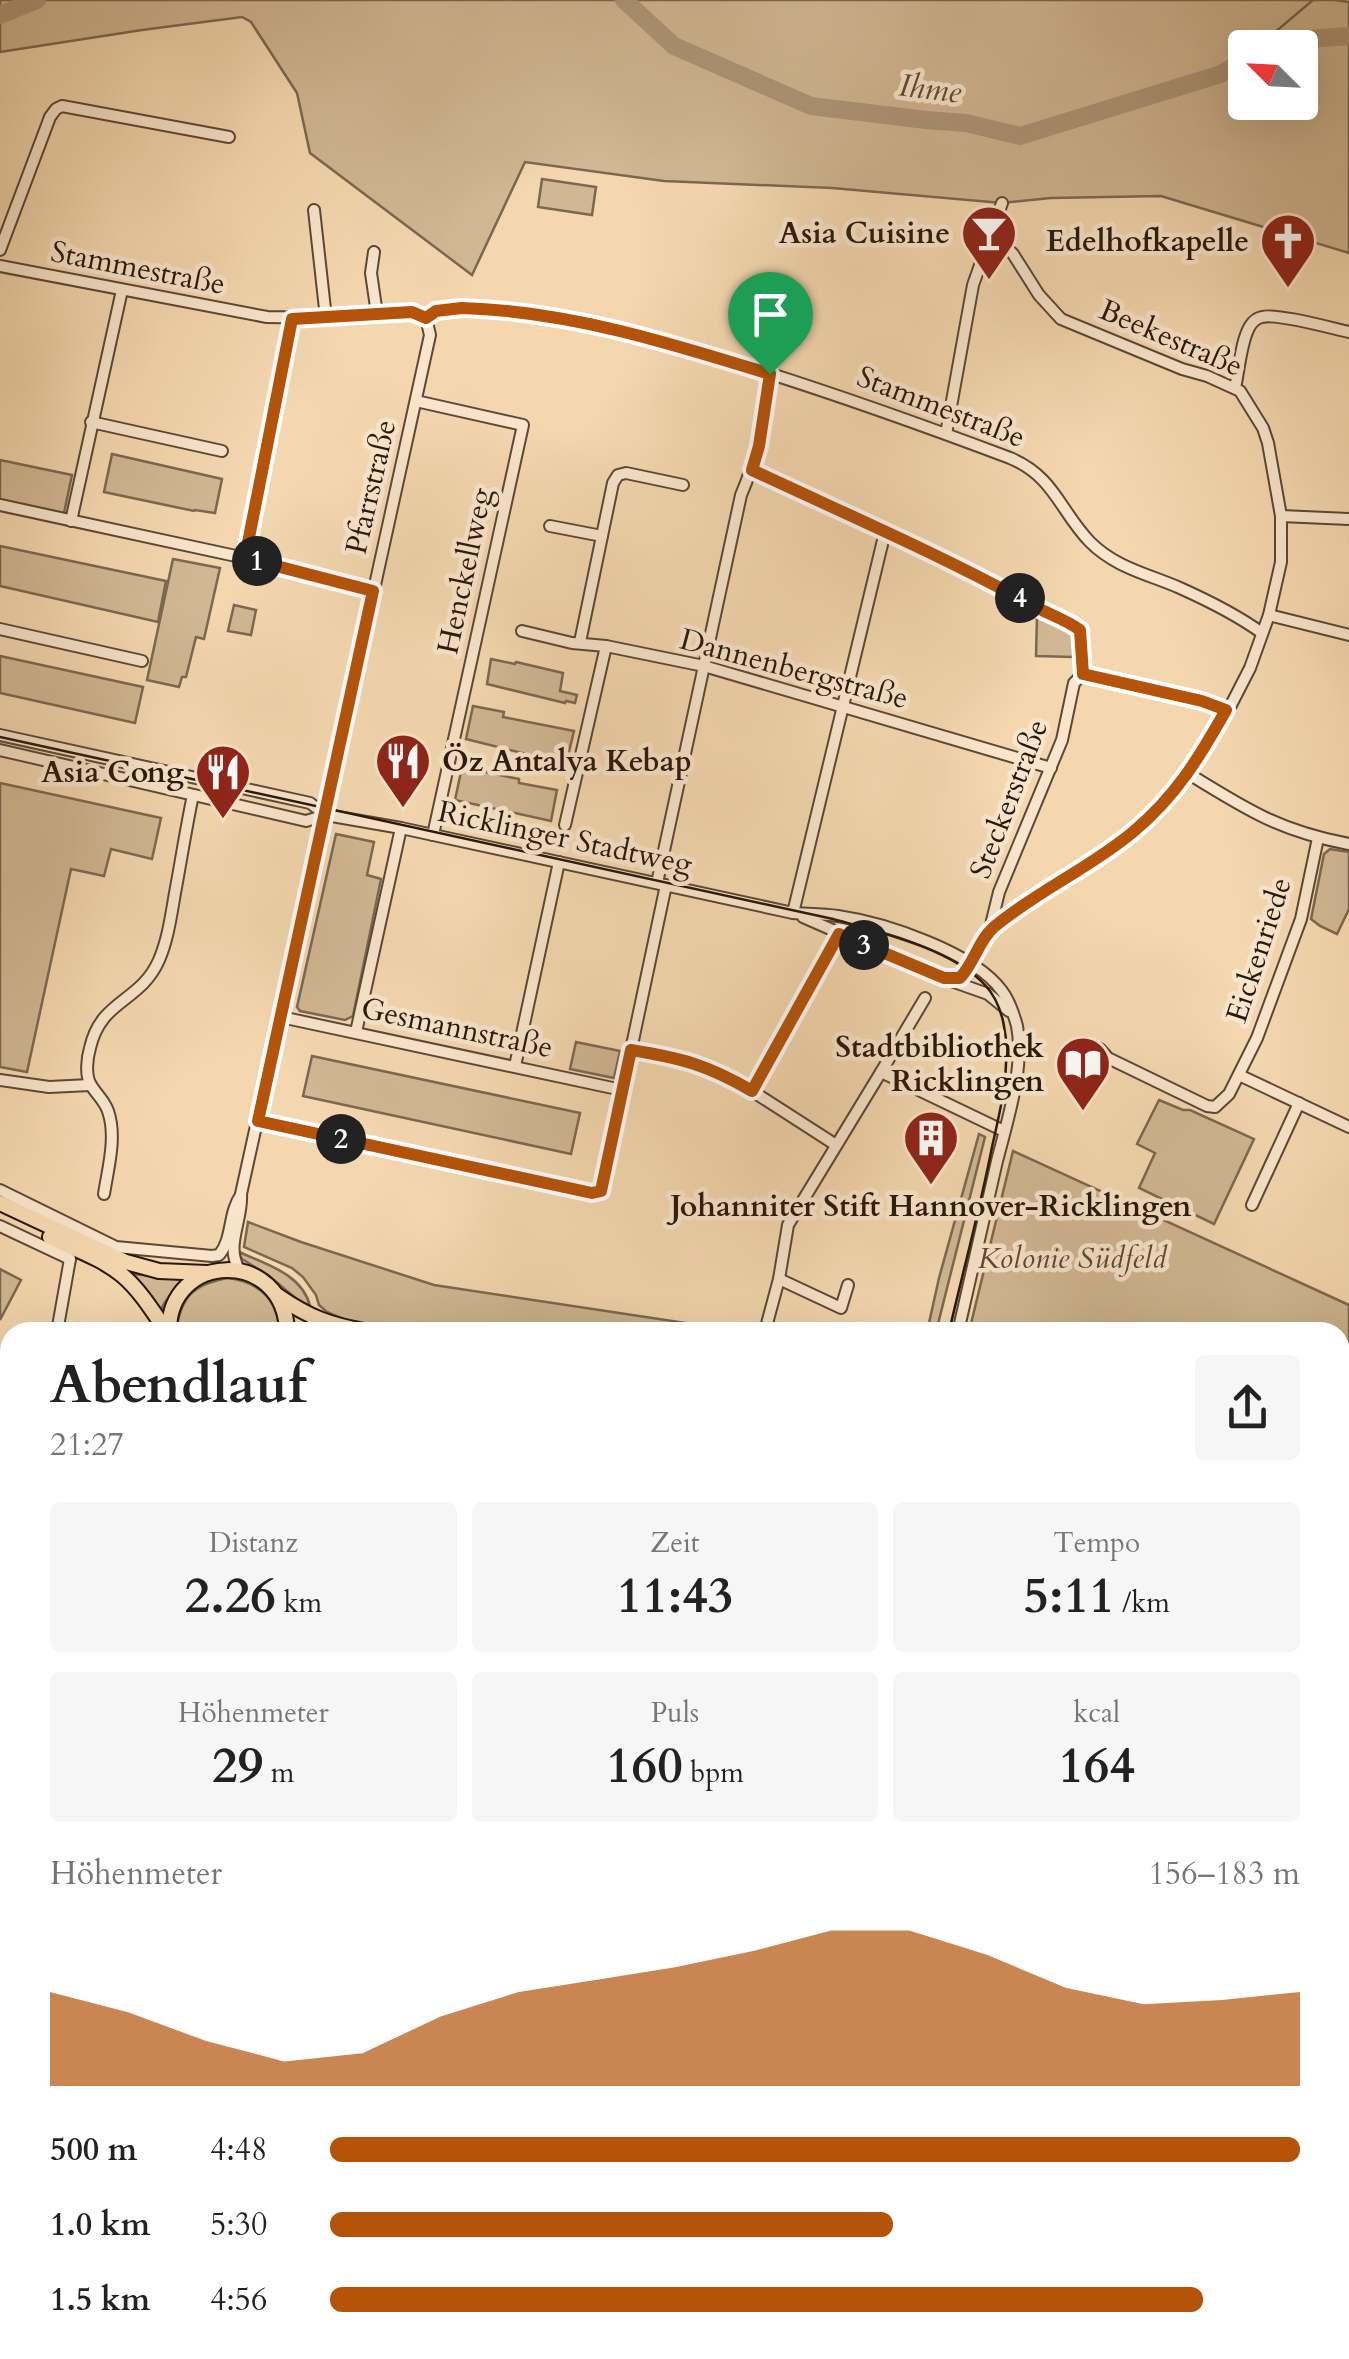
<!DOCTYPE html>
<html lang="de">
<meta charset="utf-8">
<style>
body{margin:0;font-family:Cardo,serif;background:#f6f6f6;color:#222;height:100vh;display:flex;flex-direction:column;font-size:38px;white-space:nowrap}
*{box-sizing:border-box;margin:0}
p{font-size:32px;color:#767676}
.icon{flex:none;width:55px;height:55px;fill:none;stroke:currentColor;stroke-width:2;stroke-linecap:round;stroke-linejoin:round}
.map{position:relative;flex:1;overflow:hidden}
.panel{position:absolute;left:0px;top:1322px;width:1350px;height:1038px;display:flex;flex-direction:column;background:#fff;border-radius:30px 30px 0 0;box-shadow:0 10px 40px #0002}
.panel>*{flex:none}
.needle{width:65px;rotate:294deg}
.buttons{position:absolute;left:1228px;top:30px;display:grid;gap:20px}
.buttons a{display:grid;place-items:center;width:90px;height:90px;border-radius:10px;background:#fff;box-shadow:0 10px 40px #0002;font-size:50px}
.pin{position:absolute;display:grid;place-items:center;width:85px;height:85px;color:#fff;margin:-102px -42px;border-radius:50% 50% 50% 0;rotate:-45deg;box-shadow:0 0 10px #0007}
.pin .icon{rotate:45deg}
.km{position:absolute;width:50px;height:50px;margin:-25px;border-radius:50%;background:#222;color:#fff;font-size:28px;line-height:50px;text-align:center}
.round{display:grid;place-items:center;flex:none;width:105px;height:105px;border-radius:10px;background:#f6f6f6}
.overview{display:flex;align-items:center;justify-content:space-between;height:170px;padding:0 50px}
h1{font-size:55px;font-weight:700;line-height:75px}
.metrics{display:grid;grid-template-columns:repeat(3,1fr);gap:15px;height:170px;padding:10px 50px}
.metrics div{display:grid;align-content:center;border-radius:10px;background:#f6f6f6;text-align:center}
.metrics b{font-size:50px;font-weight:700}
.metrics small{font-size:28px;font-weight:400}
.metrics p{font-size:28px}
.chart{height:280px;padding:20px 50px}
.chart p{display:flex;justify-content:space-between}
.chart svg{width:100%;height:180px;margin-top:10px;fill:#b45309;opacity:.7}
ul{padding:0 50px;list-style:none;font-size:32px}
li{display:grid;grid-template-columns:160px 120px 1fr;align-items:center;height:75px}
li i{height:25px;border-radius:12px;background:#b45309}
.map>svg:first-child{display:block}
.green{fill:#d1b793;stroke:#7c6850;stroke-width:2.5;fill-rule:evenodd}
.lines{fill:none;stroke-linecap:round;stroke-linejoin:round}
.stream{stroke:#79644d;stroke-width:2.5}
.river{stroke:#af9678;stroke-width:18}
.minor-casing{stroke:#5b4835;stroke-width:14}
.major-casing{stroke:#28180c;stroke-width:18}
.minor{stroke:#f8e5cb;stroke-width:10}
.major{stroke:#f4d7af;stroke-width:14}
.tram{stroke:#28180c;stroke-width:2.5}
.route-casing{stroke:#fff;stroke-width:20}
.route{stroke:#b45309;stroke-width:12}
.labels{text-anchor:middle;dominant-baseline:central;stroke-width:9;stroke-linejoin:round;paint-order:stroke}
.poi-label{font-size:30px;font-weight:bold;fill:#28180c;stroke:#f8e5cb;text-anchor:end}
.street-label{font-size:30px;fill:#28180c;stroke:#f8e5cb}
.park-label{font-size:30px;font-style:italic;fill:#5b4834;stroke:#f8e5cb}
.water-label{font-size:32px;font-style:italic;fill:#5e4a37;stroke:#f8e5cb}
</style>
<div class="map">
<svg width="1349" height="2359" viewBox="0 0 1349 2359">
<rect width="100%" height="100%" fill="#f4d7af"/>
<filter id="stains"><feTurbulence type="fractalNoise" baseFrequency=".002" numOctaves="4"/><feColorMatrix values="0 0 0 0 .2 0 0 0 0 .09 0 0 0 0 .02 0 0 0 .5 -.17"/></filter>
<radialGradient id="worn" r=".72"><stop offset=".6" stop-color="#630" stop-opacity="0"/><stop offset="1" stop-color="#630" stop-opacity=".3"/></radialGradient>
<g class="green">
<path d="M0,0H1334L1349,2V253L1161,196L1051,198L1002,203L832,188L664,181L525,162L472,275L310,153L297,93L251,22L242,17L142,30L0,52ZM1245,48H1300V102H1245Z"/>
<path d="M542,179L596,187L592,215L538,207Z"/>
<path d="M112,454L222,479L215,513L195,510L194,511L104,492Z"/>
<path d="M0,460L72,475L64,513L0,499Z"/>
<path d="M0,546L166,581L158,622L0,586Z"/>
<path d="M173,559L220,568L204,639L196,637L186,677H182L179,687L147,680Z"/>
<path d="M234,605L256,610L251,635L228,631Z"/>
<path d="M1037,615L1071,629L1073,639V657L1036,656Z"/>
<path d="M0,656L143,687L135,723L0,693Z"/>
<path d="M491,659L515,664L516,662L563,673L560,691L577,695L575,703L566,701L565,703L487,684Z"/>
<path d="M473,706L504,712L503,717L574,731L566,764L466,739Z"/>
<path d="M462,767L519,779V783L557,790L551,821L455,800Z"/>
<path d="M0,783L161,818L152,859L111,849L104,876L71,869L27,1072L0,1067Z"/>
<path d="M336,834L374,842L367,875L381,879L353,1016L345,1020L300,1011L297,1007Z"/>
<path d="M1330,849L1349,852V909L1337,934L1320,926L1311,919L1324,854Z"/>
<path d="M576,1042L620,1051L614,1078L570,1069Z"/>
<path d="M312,1056L580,1113L571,1154L303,1096Z"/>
<path d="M1159,1100L1183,1110H1190L1254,1139L1214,1224L1139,1188L1155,1153L1137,1144Z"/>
<path d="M979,1134L985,1137L936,1332H927L939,1278Z"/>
<path d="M1013,1151L1349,1305V1588L1340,1583V1332H969Z"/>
<path d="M248,1222L301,1242L434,1285L712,1327L775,1324L773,1332H423L397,1329L343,1319L327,1312L319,1305L316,1295L303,1277L292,1268L244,1247Z"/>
<path d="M237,1251C264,1264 302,1273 310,1306L299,1301L268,1275L242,1259Z"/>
<path d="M0,1269L21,1280L0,1320Z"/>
<path d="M133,1274L184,1279L165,1302L160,1311Z"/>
<path d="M227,1278C259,1281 279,1301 279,1332H176C181,1297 192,1285 227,1278Z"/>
<path d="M0,1938L10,1943V2026L0,2043Z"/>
</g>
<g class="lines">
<path class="stream" d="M1267,39L1313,0"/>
<g class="river">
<path d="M624,0L674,46L811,106L926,120L966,123L1020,136L1221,74L1245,60"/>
<path d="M0,15L37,0"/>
<path d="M1258,48L1267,39L1296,40L1349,36"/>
</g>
<g class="minor-casing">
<g id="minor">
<path d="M314,210L326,318"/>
<path d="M0,250L50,117L56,109L62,106L229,137"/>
<path d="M374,252L371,273L377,314"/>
<path d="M0,266L267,317L326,318L412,312L426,318"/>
<path d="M426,318C500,266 917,423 1010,458C1054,476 1060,511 1090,542C1116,568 1148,574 1180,588C1209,601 1237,615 1262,633"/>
<path d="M1235,388C1239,371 1241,340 1250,326C1253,321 1257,318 1262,317C1277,313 1331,328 1349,332"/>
<path d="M416,401L523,425L433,835"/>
<path d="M91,422L222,451"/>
<path d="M946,434L973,285L1002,203"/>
<path d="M752,470C846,514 941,555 1032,605C1048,614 1065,619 1081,629L1083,674L1074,683L1062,740L999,892L990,929"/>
<path d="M0,505L245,558L373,591"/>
<path d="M1281,516L1349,519"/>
<path d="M71,521L122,290"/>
<path d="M550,526L602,536"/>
<path d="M245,558L292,319"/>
<path d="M1269,615L1349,635"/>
<path d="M0,629L142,661"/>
<path d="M522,631L572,643L606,646L704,666L1051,768"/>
<path d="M580,642L613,483L618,475L626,473L683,485"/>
<path d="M1083,674L1203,701L1226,710"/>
<path d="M0,735L310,803L326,815"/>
<path d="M0,750L306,821L326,815L401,828L793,913C808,914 824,914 838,916C885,923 974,952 1002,991C1009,1000 1014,1015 1017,1026C1025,1066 1007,1122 997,1161C984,1218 971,1275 958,1332"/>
<path d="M1189,774C1247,810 1280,831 1349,844"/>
<path d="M565,825L606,646"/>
<path d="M657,883L741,495C758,456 766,416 770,373"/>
<path d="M793,913L885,532"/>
<path d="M803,917L937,976L988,994L1009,1011"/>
<path d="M948,979L960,977L968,970L990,930L1131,834L1164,803L1189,774L1231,705L1250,668L1269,615L1281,562V516L1268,443L1263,428L1240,391L1207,376L1182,369L1061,319L1039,295L1013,254L1007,248L988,241"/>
<path d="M281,1017L622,1090"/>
<path d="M356,1032L401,828"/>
<path d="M1100,1049L1108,1058L1207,1106L1215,1107L1229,1094L1257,1038L1301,919L1318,838"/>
<path d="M631,1050C681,1058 708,1065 752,1091L839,934"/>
<path d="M515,1066L559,862"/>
<path d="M881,1072L925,998"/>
<path d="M1239,1075L1349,1127"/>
<path d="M0,1080L49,1087L90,1085"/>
<path d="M752,1091L836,1145"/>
<path d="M258,1121L593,1193L601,1191L666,885"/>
<path d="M0,1190L116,1247L212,1256L219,1255C233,1239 228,1213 241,1195"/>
<path d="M104,1194C108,1168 117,1137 108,1111C104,1100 96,1094 91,1085C85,1076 87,1058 90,1048C101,999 140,1003 159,960C168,939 171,916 175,893C181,861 186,828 193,795"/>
<path d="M1252,1205L1299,1103"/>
<path d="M0,1226L70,1259"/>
<path d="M240,1271C224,1246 243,1221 241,1194L430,335L426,318"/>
<path d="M779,1279L841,1308L848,1285"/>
<path d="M765,1331L779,1279L788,1225L881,1072L1004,1131"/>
<path d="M57,1332L70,1259"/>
<path d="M0,1418L10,1423"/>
<path d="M1340,1829L1349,1833"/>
<path d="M9,1852L10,1853"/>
<path d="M1340,2038L1349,2042"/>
<path d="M1340,2059L1349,2063"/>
<path d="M0,2062L10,2046"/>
<path d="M0,2130L10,2135"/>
<path d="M0,2282L10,2287"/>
<path d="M130,2350L146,2359"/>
<path d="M874,2350L919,2359L921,2350"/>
<path d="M97,2359L103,2350"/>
<path d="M202,2359L207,2350"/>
<path d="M537,2359L539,2350"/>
<path d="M1146,2359L1148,2350"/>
<path d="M1226,2359L1228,2350"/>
</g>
</g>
<g class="major-casing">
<g id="major">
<path d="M0,1203L126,1262L159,1271L207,1273"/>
<path d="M50,1237C74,1249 101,1258 122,1275C140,1290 154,1313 167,1332"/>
<path d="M278,1296C310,1318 330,1325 368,1332"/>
<path d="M169,1332C168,1251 285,1248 287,1332"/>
<path d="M1340,1595L1349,1600"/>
<path d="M1340,1618L1349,1624"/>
<path d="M0,1749L10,1732"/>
<path d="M0,1780L10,1763"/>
</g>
</g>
<use href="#minor" class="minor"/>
<use href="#major" class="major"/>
<g class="tram">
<path d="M0,737L833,919C880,932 952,949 985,985C1004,1005 1008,1039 1006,1064C1005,1092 998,1120 992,1147C980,1209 963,1271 949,1332"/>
<path d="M1340,2053L1349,2057"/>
<path d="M519,2359L521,2350"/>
</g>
</g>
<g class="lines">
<g class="route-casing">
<path id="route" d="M462,308C568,311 670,343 770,374L759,446L752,470C846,514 941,555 1032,605C1048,614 1065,619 1080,630L1083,674L1202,701L1226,710C1199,758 1176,796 1133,832C1090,868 1037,891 994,927C979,940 974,963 960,978H944L839,934L752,1091C708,1065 681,1058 631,1050L601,1191L592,1193L258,1121L373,591L245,558L292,319L412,312L426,318L436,311Z"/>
</g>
<use href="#route" class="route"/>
</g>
<defs>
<g id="bar-pin" transform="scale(2.875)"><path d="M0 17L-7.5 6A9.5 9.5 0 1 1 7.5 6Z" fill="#8f2418" stroke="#f8e5cb"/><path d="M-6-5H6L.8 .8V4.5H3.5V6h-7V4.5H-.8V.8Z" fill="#fff"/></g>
<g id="church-pin" transform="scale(2.875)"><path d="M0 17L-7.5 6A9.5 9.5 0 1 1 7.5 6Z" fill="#8f2418" stroke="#f8e5cb"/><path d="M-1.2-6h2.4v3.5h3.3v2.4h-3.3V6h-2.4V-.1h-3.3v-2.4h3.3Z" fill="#fff"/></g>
<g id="restaurant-pin" transform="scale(2.875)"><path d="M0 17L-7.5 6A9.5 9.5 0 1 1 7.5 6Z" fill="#8f2418" stroke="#f8e5cb"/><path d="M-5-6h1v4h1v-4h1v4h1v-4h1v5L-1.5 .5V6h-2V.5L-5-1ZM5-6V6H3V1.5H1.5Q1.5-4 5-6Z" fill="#fff"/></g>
<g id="library-pin" transform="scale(2.875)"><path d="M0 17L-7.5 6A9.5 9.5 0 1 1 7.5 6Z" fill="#8f2418" stroke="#f8e5cb"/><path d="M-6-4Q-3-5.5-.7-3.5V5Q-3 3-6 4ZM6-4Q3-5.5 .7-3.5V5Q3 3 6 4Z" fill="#fff"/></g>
<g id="building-pin" transform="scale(2.875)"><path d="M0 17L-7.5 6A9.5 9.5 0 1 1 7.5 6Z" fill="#8f2418" stroke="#f8e5cb"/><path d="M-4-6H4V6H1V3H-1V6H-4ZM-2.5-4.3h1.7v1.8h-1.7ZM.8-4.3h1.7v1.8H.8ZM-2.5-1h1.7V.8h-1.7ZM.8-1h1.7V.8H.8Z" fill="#fff"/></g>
</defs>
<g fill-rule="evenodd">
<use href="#bar-pin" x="989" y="233"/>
<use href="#church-pin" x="1288" y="241"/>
<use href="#restaurant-pin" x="403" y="761"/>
<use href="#restaurant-pin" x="223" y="772"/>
<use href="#library-pin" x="1083" y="1064"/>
<use href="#building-pin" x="931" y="1138"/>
</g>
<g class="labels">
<g class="poi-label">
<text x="950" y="233">Asia Cuisine</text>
<text x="1249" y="241">Edelhofkapelle</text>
<text x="442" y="761" text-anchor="start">Öz Antalya Kebap</text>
<text x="184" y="772">Asia Cong</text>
<text x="1044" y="1047">Stadtbibliothek<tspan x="1044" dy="34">Ricklingen</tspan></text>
<text x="931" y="1206" text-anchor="middle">Johanniter Stift Hannover-Ricklingen</text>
</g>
<g class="street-label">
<text transform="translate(138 268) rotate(11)">Stammestraße</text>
<text transform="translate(1171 338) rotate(23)">Beekestraße</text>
<text transform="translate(941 407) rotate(21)">Stammestraße</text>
<text transform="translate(371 487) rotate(-77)">Pfarrstraße</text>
<text transform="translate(465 571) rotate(-78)">Henckellweg</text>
<text transform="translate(794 669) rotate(15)">Dannenbergstraße</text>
<text transform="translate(1009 799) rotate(-69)">Steckerstraße</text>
<text transform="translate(565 838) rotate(12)">Ricklinger Stadtweg</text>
<text transform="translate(1259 950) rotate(-72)">Eickenriede</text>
<text transform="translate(457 1028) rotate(12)">Gesmannstraße</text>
</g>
<g class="park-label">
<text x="1072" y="1258">Kolonie Südfeld</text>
</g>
<g class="water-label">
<text transform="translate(930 89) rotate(7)">Ihme</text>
</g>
</g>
<rect width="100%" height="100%" filter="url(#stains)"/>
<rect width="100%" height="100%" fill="url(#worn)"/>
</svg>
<div class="buttons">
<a><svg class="needle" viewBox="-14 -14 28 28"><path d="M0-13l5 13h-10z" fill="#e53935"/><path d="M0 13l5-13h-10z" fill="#767676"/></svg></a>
</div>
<div class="pin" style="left:770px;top:374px;background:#1e9e55"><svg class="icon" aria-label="arrive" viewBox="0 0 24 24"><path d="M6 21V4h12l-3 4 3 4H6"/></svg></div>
<b class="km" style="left:257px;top:561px">1</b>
<b class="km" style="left:341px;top:1139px">2</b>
<b class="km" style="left:864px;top:945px">3</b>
<b class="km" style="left:1020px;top:598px">4</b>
<section class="panel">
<div class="overview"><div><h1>Abendlauf</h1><p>21:27</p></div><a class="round"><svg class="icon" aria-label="share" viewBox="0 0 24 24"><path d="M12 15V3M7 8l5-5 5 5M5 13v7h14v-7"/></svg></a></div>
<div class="metrics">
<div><p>Distanz</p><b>2.26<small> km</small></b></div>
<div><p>Zeit</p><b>11:43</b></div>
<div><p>Tempo</p><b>5:11<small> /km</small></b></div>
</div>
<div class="metrics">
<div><p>Höhenmeter</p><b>29<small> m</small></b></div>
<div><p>Puls</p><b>160<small> bpm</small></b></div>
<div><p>kcal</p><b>164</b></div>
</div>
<div class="chart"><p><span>Höhenmeter</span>156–183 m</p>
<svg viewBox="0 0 160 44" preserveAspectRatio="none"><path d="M0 44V21L10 26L20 33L30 38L40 36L50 27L60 21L70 18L80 15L90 11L100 6L110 6L120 12L130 20L140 24L150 23L160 21V44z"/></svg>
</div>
<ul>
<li><b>500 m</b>4:48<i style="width:100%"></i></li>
<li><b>1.0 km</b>5:30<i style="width:58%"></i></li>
<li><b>1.5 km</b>4:56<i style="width:90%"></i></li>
</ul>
</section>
</div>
